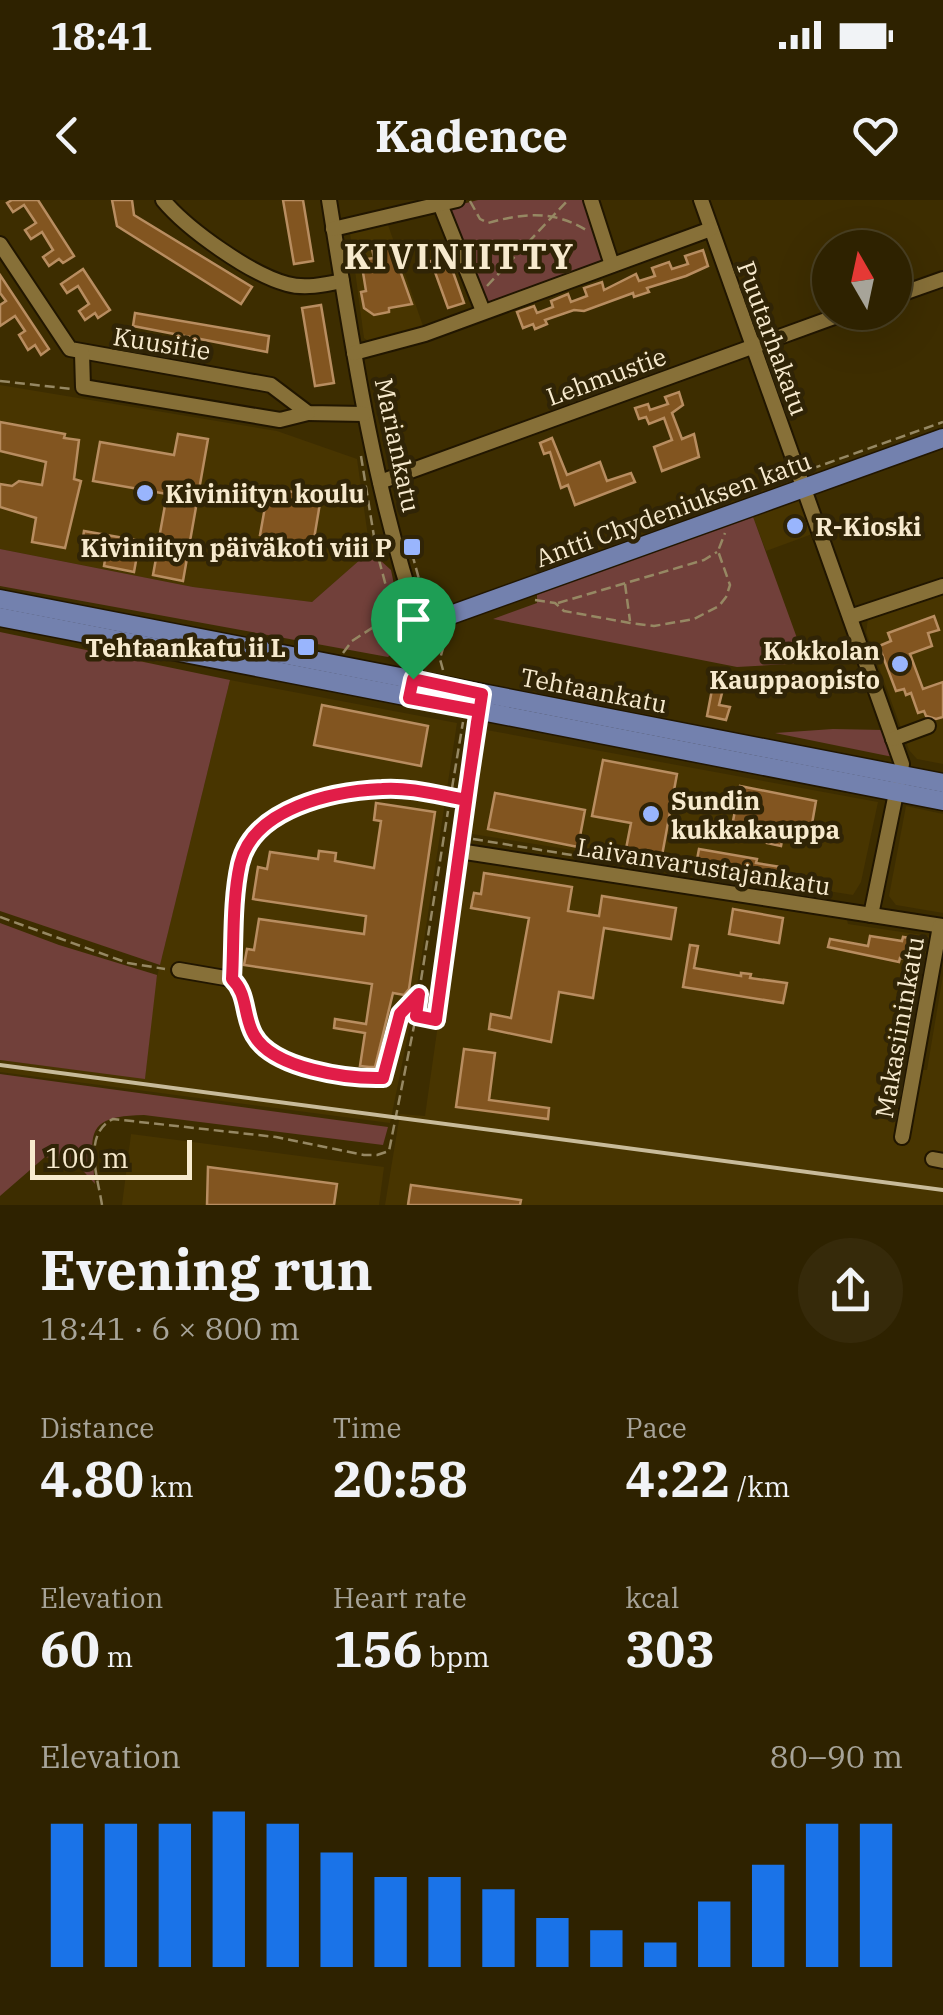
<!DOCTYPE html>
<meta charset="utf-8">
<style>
body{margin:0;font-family:"IBM Plex Serif",serif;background:#362a0a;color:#f1f3f6;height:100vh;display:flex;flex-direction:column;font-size:38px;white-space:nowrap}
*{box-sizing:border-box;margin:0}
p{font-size:32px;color:#a7a499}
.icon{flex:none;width:55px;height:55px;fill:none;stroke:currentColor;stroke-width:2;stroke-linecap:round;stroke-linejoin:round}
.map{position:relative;height:1005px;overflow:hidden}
.details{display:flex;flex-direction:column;background:#2e2200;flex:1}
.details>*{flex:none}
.needle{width:65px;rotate:351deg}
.controls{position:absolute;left:812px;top:30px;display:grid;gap:20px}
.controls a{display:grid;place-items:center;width:100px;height:100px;border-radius:50%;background:#2e2200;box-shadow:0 10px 40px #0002,0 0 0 2px #493f22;font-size:50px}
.scale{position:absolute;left:30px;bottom:25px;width:162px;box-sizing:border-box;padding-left:10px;border:5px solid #f7eace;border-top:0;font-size:28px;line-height:35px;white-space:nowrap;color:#f7eace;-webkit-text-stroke:8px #302406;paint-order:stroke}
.pin{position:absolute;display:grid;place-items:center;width:85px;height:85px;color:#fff;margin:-102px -42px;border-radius:50% 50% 50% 0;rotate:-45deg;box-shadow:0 0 10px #0007}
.pin .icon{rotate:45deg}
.round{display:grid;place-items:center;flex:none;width:105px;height:105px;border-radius:52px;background:#362a0a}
.headline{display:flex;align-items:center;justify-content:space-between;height:170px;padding:0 40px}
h1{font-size:55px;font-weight:700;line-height:75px}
.metrics{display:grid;grid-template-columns:repeat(3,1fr);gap:15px;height:170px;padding:10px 40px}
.metrics div{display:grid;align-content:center}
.metrics b{font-size:50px;font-weight:700}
.metrics small{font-size:28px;font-weight:400}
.metrics p{font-size:28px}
.chart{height:280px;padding:20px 40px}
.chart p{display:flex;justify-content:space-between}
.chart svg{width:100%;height:180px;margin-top:10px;stroke:#1a73e8;stroke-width:6}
.status{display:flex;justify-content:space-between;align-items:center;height:70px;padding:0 50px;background:#2e2200;direction:ltr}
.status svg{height:28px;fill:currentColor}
header{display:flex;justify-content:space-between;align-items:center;height:130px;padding:0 40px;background:#2e2200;font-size:45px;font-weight:700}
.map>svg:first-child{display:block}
.built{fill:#483500}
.green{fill:#71403a}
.building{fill:#825520;stroke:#b88d60;stroke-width:2.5}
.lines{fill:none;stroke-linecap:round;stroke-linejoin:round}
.minor-casing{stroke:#211600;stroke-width:18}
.major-casing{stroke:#211600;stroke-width:21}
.path{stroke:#968863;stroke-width:2.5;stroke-dasharray:10 5;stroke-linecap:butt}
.minor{stroke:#877038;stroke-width:14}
.major{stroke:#7381ae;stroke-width:18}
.rail{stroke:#c8bb9a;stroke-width:4}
.route-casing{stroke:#fff;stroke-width:20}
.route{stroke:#e11d48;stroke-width:12}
.poi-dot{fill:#99b5fd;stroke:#302406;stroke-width:4}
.labels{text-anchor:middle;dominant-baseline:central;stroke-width:9;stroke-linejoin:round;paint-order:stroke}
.street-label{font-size:25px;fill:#f7eace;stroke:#302406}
.poi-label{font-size:25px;font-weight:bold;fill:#f7eace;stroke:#302406;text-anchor:start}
.district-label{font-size:35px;font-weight:bold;letter-spacing:2.5px;fill:#f7eace;stroke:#302406}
</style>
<div class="status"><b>18:41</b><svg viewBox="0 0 49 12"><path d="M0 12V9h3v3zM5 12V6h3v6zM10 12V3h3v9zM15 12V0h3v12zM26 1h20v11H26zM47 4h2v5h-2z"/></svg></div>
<header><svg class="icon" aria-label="back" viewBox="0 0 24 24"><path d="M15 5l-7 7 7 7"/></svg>Kadence<svg class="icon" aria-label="heart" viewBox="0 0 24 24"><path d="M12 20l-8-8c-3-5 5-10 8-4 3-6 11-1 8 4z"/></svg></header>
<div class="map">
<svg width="943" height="1005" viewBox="0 0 943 1005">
<rect width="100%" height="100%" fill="#3d2d00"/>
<g class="built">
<path d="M387,22L423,126L370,142L364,138L350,33Z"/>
<path d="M0,185L277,231L357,259L370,351L312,402L193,387L0,349Z"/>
<path d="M803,295L815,333L766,351L752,314Z"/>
<path d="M943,393V564L917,559L909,550L866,432L868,419Z"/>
<path d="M230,480L457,523L414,806L390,923L0,872V860L145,878L155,785Z"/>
<path d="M481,529L878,602L861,682L853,695L466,633Z"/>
<path d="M906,606L943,614V713L896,705L889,696Z"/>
<path d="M462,655L846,716L848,724L929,736L896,938L920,870H927L943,775V1005H385L400,914L425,916Z"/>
<path d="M131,934L384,967L379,1005H122Z"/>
</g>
<g class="green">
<path d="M478,0H586L605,59L484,104L447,8Z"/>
<path d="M752,314L806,463L737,467L493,419L537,403V393Z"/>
<path d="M0,349L193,387L312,402L370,351L391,370L402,423L399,446L388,457L0,386Z"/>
<path d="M0,432L230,480L160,765L0,711Z"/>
<path d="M833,529L884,530L893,557L775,533Z"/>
<path d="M0,723L59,745L157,775L145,879L0,860Z"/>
<path d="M0,874L388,927L383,945L144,915C85,916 90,933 95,984L76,963L45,957L0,996Z"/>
</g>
<g class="building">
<path d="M12,0H38L74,56L63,63L59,59L49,66L43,57L53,50L42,32L31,39L25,30L36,23L24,5L13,12L7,3Z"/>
<path d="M112,0H132L134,15L252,87L241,104L117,26Z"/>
<path d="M283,0H303L313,61L294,64Z"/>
<path d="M391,45L412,104L389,108V112L374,115L364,108L361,92L366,91L361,60L374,58L372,48Z"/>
<path d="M703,50L708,66L686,76L647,88L649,92L634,97L633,93L584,111L574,110L545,120L547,124L535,129L533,124L523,128L517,112L534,106L537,113L553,107L551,101L568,94L571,102L587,96L584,88L602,82L604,90L636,74L639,81L655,76L652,68L669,62L672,69L688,64L685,56Z"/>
<path d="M447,55L464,103L448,108L431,61Z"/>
<path d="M83,69L110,110L98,118L95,113L85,120L79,111L89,104L78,86L67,93L61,84Z"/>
<path d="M0,75L49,149L41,155L35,145L28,150L19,135L25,131L15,116L0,126V105L6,101L0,93Z"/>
<path d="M321,105L334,183L315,186L302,108Z"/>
<path d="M135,113L269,136L267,152L133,126Z"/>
<path d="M679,192L683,205L672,213L682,239L694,234L699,257L662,271L654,247L672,240L664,218L649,224L646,217L639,219L635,208L648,204L650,210L668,204L665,197Z"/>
<path d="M0,222L65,234L64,238L79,240L74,279L81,281L65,348L32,342L36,318L0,307V284L12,286L19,281L42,285L46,262L0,251Z"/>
<path d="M178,234L208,239L183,381L153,375L157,353L138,350L134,372L104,366L106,354L81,350L84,331L158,344L167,294L93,281L100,242L174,255Z"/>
<path d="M552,238L567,275L600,262L607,281L631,273L635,282L575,305L568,285L561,288L550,252L544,254L540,243Z"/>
<path d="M248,284L321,297L313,345L260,335L265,307L245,303Z"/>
<path d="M934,416L939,430L928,433L932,446L910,454L923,489L943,482V517L936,519L926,516L924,511L918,513L911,493L906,495L904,489L896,491L879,446L891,441L888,433Z"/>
<path d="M714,479L725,481L719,505L730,507L726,520L707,516Z"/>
<path d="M322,505L428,526L421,566L314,545Z"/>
<path d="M603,560L677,574L661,661L625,654L631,623L592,616Z"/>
<path d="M740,586L816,601L809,641L783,636L781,646L767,643L768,633L732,626Z"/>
<path d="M495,593L585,610L578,647L488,629Z"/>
<path d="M376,603L435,612L409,789L404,795L393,793L375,867H369L360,866L365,833L334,828L335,819L366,824L372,784L244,765L247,749L254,750L259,719L364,734L366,716L253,699L258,667L267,669L270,652L318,659L319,651L336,653L335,661L374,668L381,621L374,620Z"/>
<path d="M699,649L757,659L756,663L781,667L779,679L696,665Z"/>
<path d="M484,673L572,687L568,711L599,716L602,696L676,708L671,739L604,728L593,798L559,792L551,842L489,829L491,814L511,818L529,718L471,708L474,693L481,694Z"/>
<path d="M733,709L783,718L779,743L729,734Z"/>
<path d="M870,736L902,741L903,737L924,740L920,761L900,758L899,762L828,747L830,739L868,746Z"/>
<path d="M690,745L698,746L694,768L741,776V773L751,774L750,778L787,783L783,803L683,787Z"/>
<path d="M464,849L495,853L489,900L549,908L548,919L456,907Z"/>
<path d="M208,967L337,984L334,1005H207Z"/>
<path d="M411,985L521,1000L520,1005H408Z"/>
</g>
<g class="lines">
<g class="minor-casing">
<g id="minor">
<path d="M163,0C187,29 250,74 287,84C304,89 324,85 342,81"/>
<path d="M329,0C352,144 373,287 420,426"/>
<path d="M591,0L612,65"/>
<path d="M701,0L902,564L871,715"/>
<path d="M440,4L483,111"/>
<path d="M333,29L457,0"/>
<path d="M0,44L70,149L271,185L308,213L364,214"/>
<path d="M895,96L943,79"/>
<path d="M82,153L83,187L280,220L308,213"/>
<path d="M354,153L425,134L711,29"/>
<path d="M380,282L848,112"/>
<path d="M850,417L943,386"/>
<path d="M893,539L928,526"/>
<path d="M459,651L943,726"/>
<path d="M179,770L231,779"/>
<path d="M419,794L400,814L383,878C348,879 273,869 254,835C243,816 248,794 231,779C234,742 232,700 241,664C253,608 333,591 382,589C410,588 438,595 466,601"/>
<path d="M436,820L480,504"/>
<path d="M902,937L940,726"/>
<path d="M933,959L943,961"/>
</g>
</g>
<g class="major-casing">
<g id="major">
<path d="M0,399L943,583"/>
<path d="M0,417L943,601"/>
<path d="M411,489L420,426L943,238"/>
</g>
</g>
<g class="path">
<path d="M470,1L480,19L488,23C523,13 553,10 586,30"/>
<path d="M487,86L568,0"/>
<path d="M0,181L72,189"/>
<path d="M361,256L376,349L393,412V459"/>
<path d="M811,269L943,222"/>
<path d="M408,339L419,379"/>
<path d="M625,384L630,421"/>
<path d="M535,400L555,403L564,411L630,423L654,426L694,419L719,406L726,397L730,385L718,351L725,333"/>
<path d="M425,401L442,403"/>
<path d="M558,403L704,360L717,352"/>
<path d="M343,453L352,441L403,408"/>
<path d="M443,470L440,459L448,430"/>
<path d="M452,588L463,522"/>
<path d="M473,639L584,657"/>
<path d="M0,717L128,763L165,769"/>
<path d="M421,780L448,611"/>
<path d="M102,1005C98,978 82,934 113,919L276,937L364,955H377L389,951L416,816L424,818"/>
</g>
<use href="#minor" class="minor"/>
<use href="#major" class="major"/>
<path class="rail" d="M0,865L943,990"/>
</g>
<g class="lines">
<g class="route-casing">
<path id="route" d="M413,479L482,494L466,600C438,595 410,587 382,589C333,591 253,608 240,664C232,700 234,742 232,779C248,794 243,816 254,835C273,869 348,879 383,878L400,814L419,794L416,816L436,820C449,721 463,622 477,522L479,511L409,498L413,479"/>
</g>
<use href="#route" class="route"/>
</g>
<g class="poi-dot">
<circle cx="145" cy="293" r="10"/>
<circle cx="795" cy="326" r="10"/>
<rect x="402" y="337" width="20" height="20" rx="5"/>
<rect x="296" y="437" width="20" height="20" rx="5"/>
<circle cx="900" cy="464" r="10"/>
<circle cx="651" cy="614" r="10"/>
</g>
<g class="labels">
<g class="street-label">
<text transform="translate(773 138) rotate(70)">Puutarhakatu</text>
<text transform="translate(162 143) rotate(9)">Kuusitie</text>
<text transform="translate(606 176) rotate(-20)">Lehmustie</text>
<text transform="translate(398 245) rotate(78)">Mariankatu</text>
<text transform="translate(673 309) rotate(-20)">Antti Chydeniuksen katu</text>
<text transform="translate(594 490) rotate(11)">Tehtaankatu</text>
<text transform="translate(704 666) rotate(9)">Laivanvarustajankatu</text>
<text transform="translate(899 827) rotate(-80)">Makasiininkatu</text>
</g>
<g class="poi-label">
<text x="165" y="293">Kiviniityn koulu</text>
<text x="815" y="326">R-Kioski</text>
<text x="392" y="347" text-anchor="end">Kiviniityn päiväkoti viii P</text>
<text x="286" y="447" text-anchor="end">Tehtaankatu ii L</text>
<text x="880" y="450" text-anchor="end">Kokkolan<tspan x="880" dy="29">Kauppaopisto</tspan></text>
<text x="671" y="600">Sundin<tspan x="671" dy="29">kukkakauppa</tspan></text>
</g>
<g class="district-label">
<text x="460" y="56">KIVINIITTY</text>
</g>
</g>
</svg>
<div class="controls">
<a><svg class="needle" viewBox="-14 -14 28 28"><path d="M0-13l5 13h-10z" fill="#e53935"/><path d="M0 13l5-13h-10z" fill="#a7a499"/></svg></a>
</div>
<div class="scale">100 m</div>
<div class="pin" style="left:413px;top:479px;background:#1e9e55"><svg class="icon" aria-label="arrive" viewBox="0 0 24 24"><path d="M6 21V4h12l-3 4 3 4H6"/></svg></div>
</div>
<section class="details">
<div class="headline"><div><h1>Evening run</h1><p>18:41 · 6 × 800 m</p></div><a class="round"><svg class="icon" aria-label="share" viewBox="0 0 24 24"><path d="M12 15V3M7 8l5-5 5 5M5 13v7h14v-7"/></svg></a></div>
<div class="metrics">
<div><p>Distance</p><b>4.80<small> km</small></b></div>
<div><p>Time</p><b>20:58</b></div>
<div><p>Pace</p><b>4:22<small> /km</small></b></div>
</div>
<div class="metrics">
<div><p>Elevation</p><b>60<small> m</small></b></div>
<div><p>Heart rate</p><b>156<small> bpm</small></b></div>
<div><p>kcal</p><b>303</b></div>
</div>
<div class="chart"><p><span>Elevation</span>80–90 m</p>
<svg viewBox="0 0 160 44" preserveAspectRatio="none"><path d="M5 44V9M15 44V9M25 44V9M35 44V6M45 44V9M55 44V16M65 44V22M75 44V22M85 44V25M95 44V32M105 44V35M115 44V38M125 44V28M135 44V19M145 44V9M155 44V9"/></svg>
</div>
</section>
